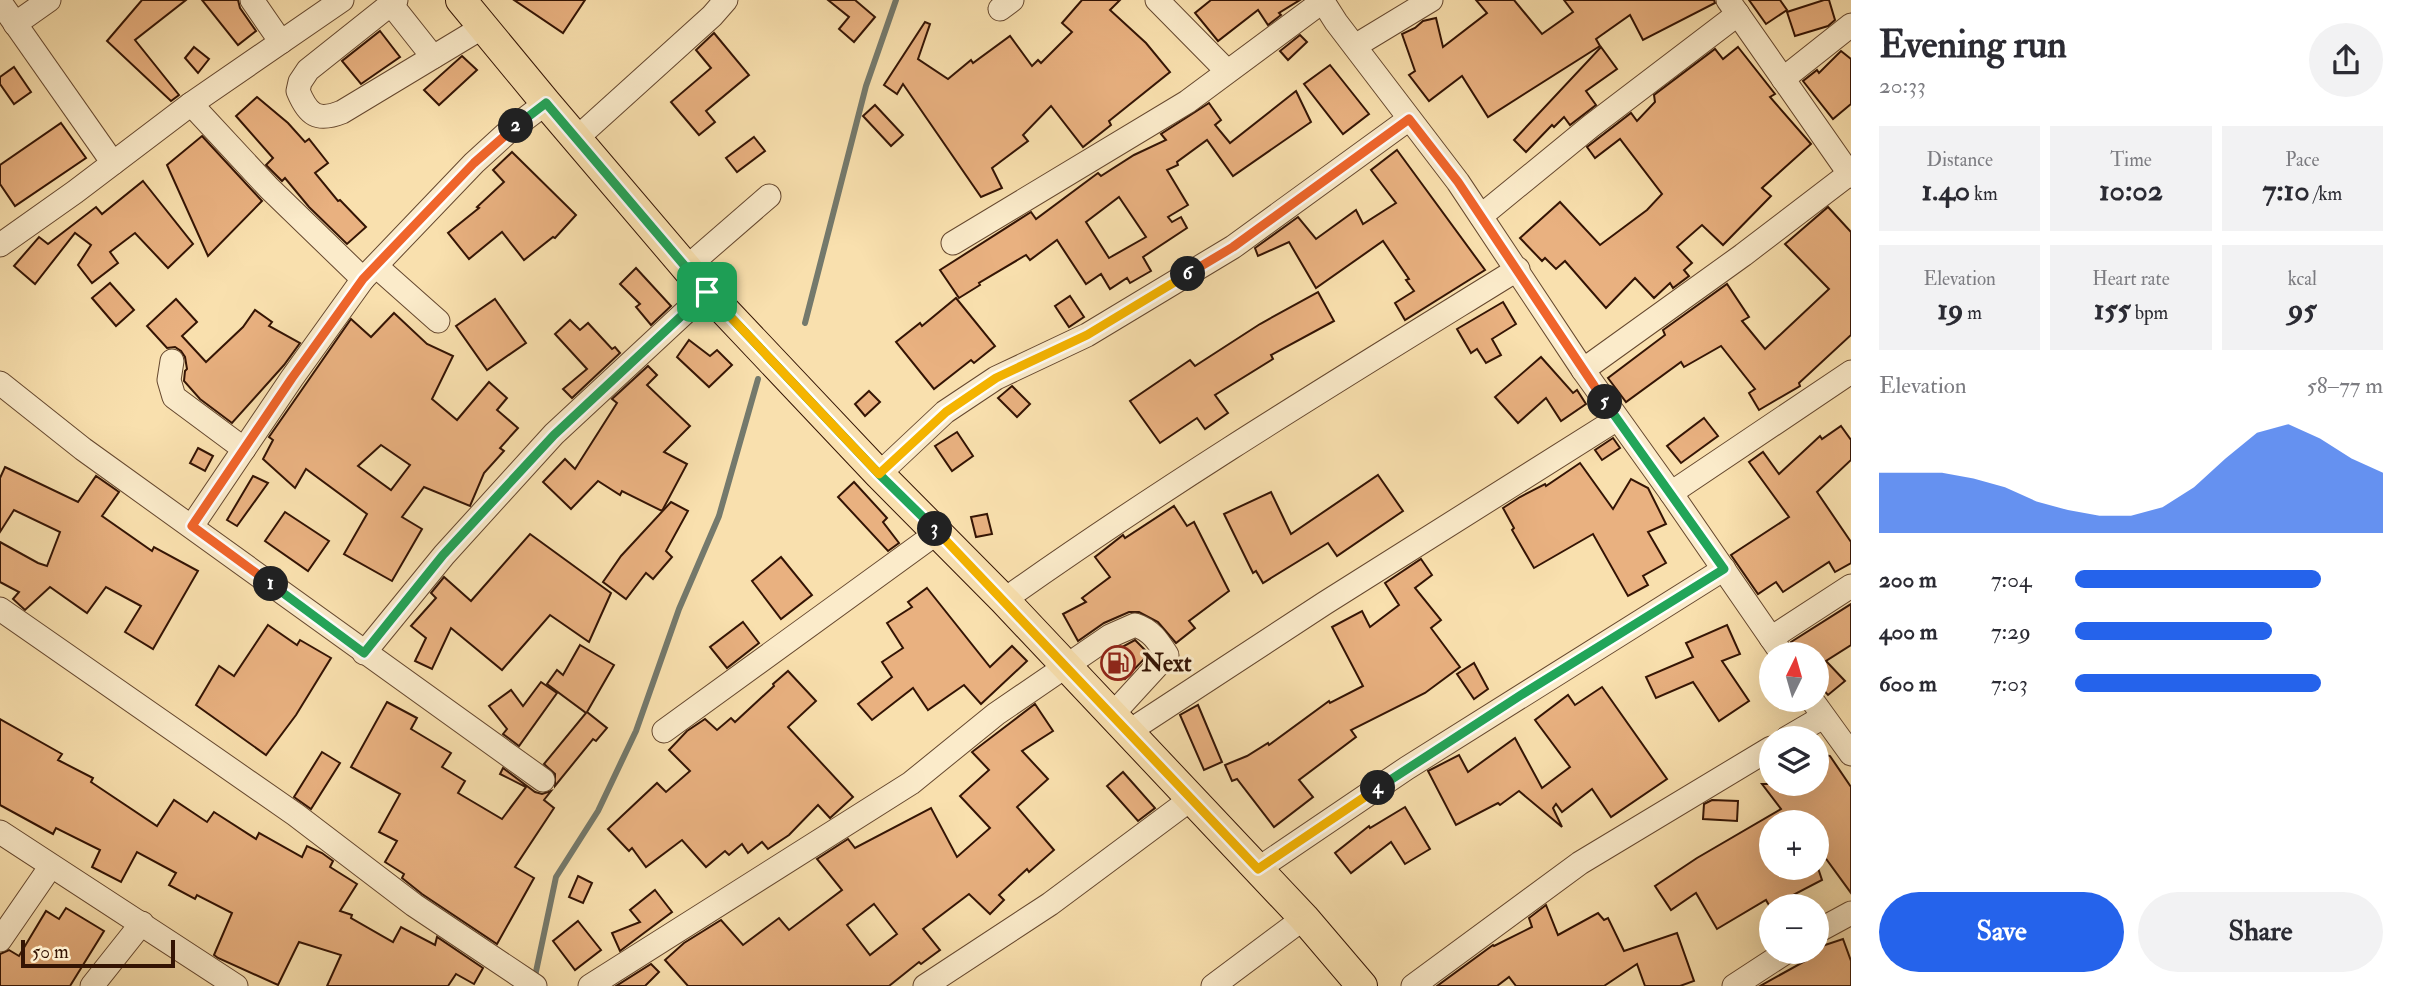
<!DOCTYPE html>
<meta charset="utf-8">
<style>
body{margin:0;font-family:"IM FELL Double Pica",serif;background:#f2f2f3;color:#2b2b33;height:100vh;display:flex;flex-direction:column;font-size:26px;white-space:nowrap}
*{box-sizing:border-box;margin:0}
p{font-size:23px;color:#7c7c81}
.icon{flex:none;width:38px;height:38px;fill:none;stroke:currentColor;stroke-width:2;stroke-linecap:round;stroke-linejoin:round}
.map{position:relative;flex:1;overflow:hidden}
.panel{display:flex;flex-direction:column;background:#fff;width:560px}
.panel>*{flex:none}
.needle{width:46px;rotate:5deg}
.fabs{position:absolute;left:1759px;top:642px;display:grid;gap:14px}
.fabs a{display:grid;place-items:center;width:70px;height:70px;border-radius:50%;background:#fff;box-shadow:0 7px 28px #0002;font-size:35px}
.scale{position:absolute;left:21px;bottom:18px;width:154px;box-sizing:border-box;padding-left:7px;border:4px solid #341404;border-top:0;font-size:19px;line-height:24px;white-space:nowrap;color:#341404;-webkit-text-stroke:5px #fbebca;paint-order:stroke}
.pin{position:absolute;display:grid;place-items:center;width:60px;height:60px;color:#fff;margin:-30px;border-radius:14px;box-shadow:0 4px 10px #0006}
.km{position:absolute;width:35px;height:35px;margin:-18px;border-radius:50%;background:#222;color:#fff;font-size:19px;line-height:35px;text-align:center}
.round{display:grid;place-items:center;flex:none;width:74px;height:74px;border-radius:37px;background:#f2f2f3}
.summary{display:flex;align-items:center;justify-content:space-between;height:119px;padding:0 28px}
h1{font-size:38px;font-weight:700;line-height:52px}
.stats{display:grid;grid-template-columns:repeat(3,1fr);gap:10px;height:119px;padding:7px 28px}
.stats div{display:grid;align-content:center;border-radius:0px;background:#f2f2f3;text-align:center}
.stats b{font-size:30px;font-weight:700}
.stats small{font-size:19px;font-weight:400}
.stats p{font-size:19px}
.chart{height:196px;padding:14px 28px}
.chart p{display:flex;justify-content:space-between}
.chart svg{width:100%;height:126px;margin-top:7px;fill:#2563eb;opacity:.7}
.button{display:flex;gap:14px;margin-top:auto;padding:14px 28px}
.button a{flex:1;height:80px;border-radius:42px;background:#2563eb;color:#fff;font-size:28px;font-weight:700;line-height:80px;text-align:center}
.button a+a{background:#f2f2f3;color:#2b2b33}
ul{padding:0 28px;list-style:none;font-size:23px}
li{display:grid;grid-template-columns:112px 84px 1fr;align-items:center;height:52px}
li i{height:18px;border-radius:9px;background:#2563eb}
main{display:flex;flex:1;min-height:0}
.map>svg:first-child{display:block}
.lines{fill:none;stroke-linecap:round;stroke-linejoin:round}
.stream{stroke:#74796c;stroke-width:6}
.building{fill:#e9b180;stroke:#341404;stroke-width:2;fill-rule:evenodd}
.minor-casing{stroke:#65472e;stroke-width:25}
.major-casing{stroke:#341404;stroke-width:32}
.minor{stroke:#fbebca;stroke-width:23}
.major{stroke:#f9e0ae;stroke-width:30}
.split-1-casing{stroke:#fff;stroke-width:14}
.split-2-casing{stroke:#fff;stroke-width:14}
.split-3-casing{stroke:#fff;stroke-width:14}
.split-4-casing{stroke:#fff;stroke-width:14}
.split-5-casing{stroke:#fff;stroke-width:14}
.split-6-casing{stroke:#fff;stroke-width:14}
.split-7-casing{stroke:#fff;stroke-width:14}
.split-1{stroke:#22a559;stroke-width:9}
.split-2{stroke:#f0652b;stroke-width:9}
.split-3{stroke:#22a559;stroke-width:9}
.split-4{stroke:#f5b400;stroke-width:9}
.split-5{stroke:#22a559;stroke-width:9}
.split-6{stroke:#f0652b;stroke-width:9}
.split-7{stroke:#f5b400;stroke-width:9}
.labels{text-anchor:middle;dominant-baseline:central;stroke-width:6;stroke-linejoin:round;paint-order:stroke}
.poi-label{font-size:24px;font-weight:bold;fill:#341404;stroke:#fbebca;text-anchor:start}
</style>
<main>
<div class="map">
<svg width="1851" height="986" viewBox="0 0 1851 986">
<rect width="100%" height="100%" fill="#f9e0ae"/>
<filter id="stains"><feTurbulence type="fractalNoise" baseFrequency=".00286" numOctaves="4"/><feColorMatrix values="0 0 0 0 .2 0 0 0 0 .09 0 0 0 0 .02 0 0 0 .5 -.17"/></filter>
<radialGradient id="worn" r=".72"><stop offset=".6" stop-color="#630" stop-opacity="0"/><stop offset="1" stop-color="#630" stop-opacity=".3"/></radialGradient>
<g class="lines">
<g class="stream">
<path d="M805,323L866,86L896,0"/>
<path d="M534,981L556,877L598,811L636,731L679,609L719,516L758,379"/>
</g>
</g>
<g class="building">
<path d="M142,0H186L135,40L179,95L171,101L107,41Z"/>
<path d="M202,0H238L240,8L256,31L238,45Z"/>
<path d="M514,0H585L563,33Z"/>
<path d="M828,0H855L875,17L854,42L839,29L849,17Z"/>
<path d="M1082,0H1120L1110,10L1146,43L1170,72L1109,121L1111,125L1083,147L1051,106L1023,135L1028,141L992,168L1002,188L981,197L903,84L897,94L884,85L925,22L930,24L918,59L948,79L971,60L973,63L1010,36L1032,66L1038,60L1041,63L1072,32L1062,23Z"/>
<path d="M1211,0H1300L1279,13L1281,15L1268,25L1258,10L1218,41L1195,13Z"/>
<path d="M1476,0H1514L1542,34L1573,12L1564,0H1714L1715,3L1643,40L1630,15L1596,39L1600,46L1488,117L1462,76L1429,101L1409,75L1415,71L1402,34L1415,28L1423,21L1436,18L1443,47L1487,13Z"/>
<path d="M1749,0H1780L1787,10L1766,24Z"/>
<path d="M1824,0H1829L1835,20L1828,26L1795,36L1787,12Z"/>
<path d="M380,31L400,57L361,84L342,61Z"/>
<path d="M714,33L749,75L706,111L715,122L699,135L671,102L711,68L696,50Z"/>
<path d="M1300,35L1307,42L1288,60L1280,51Z"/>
<path d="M194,47L209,59L198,73L185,58Z"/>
<path d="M1601,47L1617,69L1586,91L1596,105L1570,125L1564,117L1554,127L1552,125L1526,152L1514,140Z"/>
<path d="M1738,47L1775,94L1770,97L1811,144L1762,188L1771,196L1723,245L1702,225L1677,247L1692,263L1684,270L1689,276L1673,288L1670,283L1654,298L1635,278L1606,308L1565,261L1556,269L1545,258L1542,261L1520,238L1560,202L1600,245L1647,210L1662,194L1620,139L1595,158L1587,147L1631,113L1637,121L1655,102L1654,95L1715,49L1723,59Z"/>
<path d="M1841,51L1851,59V104L1833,119L1803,81L1817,70L1819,73Z"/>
<path d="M462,56L477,70L439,105L424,90Z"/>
<path d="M1330,65L1369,114L1343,134L1304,84Z"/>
<path d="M14,67L31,92L14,104L0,84V77Z"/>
<path d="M1296,91L1311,122L1233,176L1207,140L1177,162L1178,165L1167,170L1188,205L1168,217L1172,222L1181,217L1187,228L1143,257L1151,271L1130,283L1127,278L1110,289L1101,274L1086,284L1057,240L1030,260L1026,255L979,283L980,285L959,298L940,270L1031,212L1036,219L1098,173L1101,176L1134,155L1166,140L1161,134L1209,103L1221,120L1215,125L1230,143ZM1119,197L1146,237L1109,258L1086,222Z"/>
<path d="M257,97L288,123L305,142L309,139L328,163L315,173L338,201L340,200L366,227L347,244L309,207L285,178L282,181L266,165L273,158L236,116Z"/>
<path d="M875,105L903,135L891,146L863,116Z"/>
<path d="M61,123L86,158L15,206L0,184V165Z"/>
<path d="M202,136L262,201L208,256L167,165Z"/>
<path d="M754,137L765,151L737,172L726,158Z"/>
<path d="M1397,150L1485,270L1405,320L1395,303L1414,291L1406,280L1409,279L1383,241L1316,288L1289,242L1258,256L1255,248L1298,217L1316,239L1356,210L1363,224L1396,203L1371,170Z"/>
<path d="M512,152L576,215L555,238L553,237L524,260L502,232L469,259L448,233L479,208L477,207L504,182L493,170Z"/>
<path d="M143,181L193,244L168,268L135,233L110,252L118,263L92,283L78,265L91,245L75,233L35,284L14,266L39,237L48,244L96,207L102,214Z"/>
<path d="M1828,207L1851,232V335L1799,383L1800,386L1759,410L1749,393L1755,389L1721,346L1684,367L1681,362L1626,402L1608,378L1665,335L1663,330L1727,284L1749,317L1742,321L1765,349L1829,289L1785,244Z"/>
<path d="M636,268L671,306L651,325L636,307L640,304L620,284Z"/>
<path d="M110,283L134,310L116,326L92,298Z"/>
<path d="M1318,292L1334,321L1271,355L1273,359L1215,395L1228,413L1205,429L1197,418L1160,443L1130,401L1190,360L1195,366L1260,324Z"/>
<path d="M1070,296L1084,317L1069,327L1055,306Z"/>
<path d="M956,298L995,346L974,363L971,360L934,389L896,342L920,323L922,326Z"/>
<path d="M176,299L197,322L182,336L206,362L243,327L255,310L272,322L269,326L300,343L284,365L232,423L200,399L184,381L185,371L187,369L185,357L181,351L175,347L167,348L147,326Z"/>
<path d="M495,299L526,343L487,370L456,326Z"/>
<path d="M1503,302L1516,324L1492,339L1501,355L1486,363L1477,349L1471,353L1457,329Z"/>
<path d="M394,313L427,344L453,356L432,399L457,420L489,382L507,398L497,410L518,428L500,448L504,451L484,473L470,506L424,487L402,517L422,529L392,581L344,554L367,514L306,469L295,488L263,459L273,440L269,437L351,319L371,337ZM381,445L410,465L391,490L358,466Z"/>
<path d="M570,320L580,330L588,323L612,349L615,347L620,353L572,398L563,389L587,369L555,334Z"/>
<path d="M689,340L710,356L717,350L732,365L709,387L677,357Z"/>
<path d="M1541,357L1573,393L1577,390L1586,404L1561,421L1546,398L1518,423L1495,397Z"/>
<path d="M648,366L657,375L647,385L690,426L664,452L687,464L662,511L622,491L620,495L598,481L571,509L543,482L565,459L575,469L617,403L612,399Z"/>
<path d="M1012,386L1030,404L1017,417L998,398Z"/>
<path d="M869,391L880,402L865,416L855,404Z"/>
<path d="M1704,418L1718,436L1681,463L1667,446Z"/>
<path d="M1841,426L1851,440V460L1817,492L1851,542V563L1835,572L1829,562L1783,592L1776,582L1758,594L1731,555L1789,517L1749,462L1763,452L1779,474L1820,436L1822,439Z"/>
<path d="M957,432L973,456L952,471L935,446Z"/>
<path d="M1613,438L1620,448L1602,460L1595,450Z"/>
<path d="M198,448L213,456L205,471L190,463Z"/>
<path d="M1580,463L1613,509L1631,479L1648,488L1666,524L1648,532L1666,563L1643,576L1648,585L1628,596L1593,534L1534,568L1512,530L1514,528L1503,508L1520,497L1545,484L1546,486Z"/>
<path d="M5,467L78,502L96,476L119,492L102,516L152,551L154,547L198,571L153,649L125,632L141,606L106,587L87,613L50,587L25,610L13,599L19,592L0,582V542L38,563L47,566L60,532L14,510L0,532V478Z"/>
<path d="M1378,475L1403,511L1337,556L1328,543L1263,583L1256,571L1253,573L1224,514L1271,492L1291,534Z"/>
<path d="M253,476L268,483L237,526L227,520Z"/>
<path d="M854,482L887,518L883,522L899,543L888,551L838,497Z"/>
<path d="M671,502L688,511L666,551L672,557L653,579L646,573L626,599L603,582L621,556Z"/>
<path d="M1174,506L1187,526L1194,522L1229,591L1189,621L1195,628L1176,643L1158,622L1139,612H1129L1104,623L1078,641L1063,614L1086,602L1082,598L1110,577L1095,557L1123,535L1125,538Z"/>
<path d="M285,512L329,541L308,571L265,541Z"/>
<path d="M987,514L992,534L976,537L971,517Z"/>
<path d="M530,534L611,593L589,642L550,615L502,670L451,628L432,669L415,661L426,638L411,626L436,598L431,593L444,577L471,601Z"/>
<path d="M781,557L812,595L781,619L752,581Z"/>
<path d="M1421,559L1432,575L1415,588L1441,620L1431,628L1460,667L1425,693L1351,730L1356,737L1299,780L1313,797L1274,827L1237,779L1232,781L1225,765L1247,756L1268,743L1269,745L1329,701L1330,703L1363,686L1332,627L1362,611L1370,627L1399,605L1385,583Z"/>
<path d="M927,588L990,667L1012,646L1027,661L981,704L964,685L928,710L913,688L872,720L858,704L892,677L882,662L903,648L887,623L912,607L908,602Z"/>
<path d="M1851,604V645L1826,661L1845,681L1828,695L1816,682V654H1798L1791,642Z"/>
<path d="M743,622L759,643L727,668L710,647Z"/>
<path d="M268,625L297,645L300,640L331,658L296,715L266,755L196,705L219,666L234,676Z"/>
<path d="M1727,625L1740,654L1722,661L1749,701L1719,721L1693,682L1656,698L1646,677L1693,657L1686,643Z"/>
<path d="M1135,640L1149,654L1125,679L1109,654Z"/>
<path d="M580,645L614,665L587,712L607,728L596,741L593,739L555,786V774L544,764L586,713L547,684L557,670L563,675Z"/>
<path d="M1474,663L1488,689L1474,699L1457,674Z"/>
<path d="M788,671L816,701L788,727L853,797L830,818L818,805L789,835L768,849L762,842L748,853L742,844L729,855L725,851L706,867L682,840L646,867L632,848L629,851L608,829L657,783L666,792L690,771L669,750L687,731L705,719L717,730L731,718L735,722L774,686L773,684Z"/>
<path d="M541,682L557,693L519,746L503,734L507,729L489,706L511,690L523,706Z"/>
<path d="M1602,687L1667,779L1611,817L1592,789L1562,812L1556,804L1553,808L1562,827L1519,791L1500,805L1498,803L1456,825L1428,771L1459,755L1468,772L1515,738L1542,788L1570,767L1535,720L1568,695L1575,705Z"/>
<path d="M387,702L417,718L411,729L451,753L442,767L465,781L458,793L502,819L526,787L500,774L503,768L535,792L542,794L551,791L544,800L554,808L515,867L534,878L497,944L422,894L402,878L404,874L385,862L397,841L379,832L400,794L351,767Z"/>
<path d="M1035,704L1053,731L1022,751L1048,779L1017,807L1054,850L1029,872L1027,869L999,895L1004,900L990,914L969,894L923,929L940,950L921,964L919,962L889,986H688L665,960L684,943L721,920L743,945L779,918L789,930L842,890L817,859L848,839L855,848L931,808L957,857L990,828L960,796L989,770L972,752ZM874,904L897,934L870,955L847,925Z"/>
<path d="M1198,705L1222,762L1204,770L1180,715Z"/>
<path d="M0,719L62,754L58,760L93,778L91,782L157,826L174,800L207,822L214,812L256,839L259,833L302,857L307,846L322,853L333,861L330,867L357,884L340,911L352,915L351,918L393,942L401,927L435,945L437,937L483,968L474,984L456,974L448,986H327L341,955L299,942L278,985L218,958L214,955L232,913L197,895L195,899L169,885L176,873L137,852L121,882L92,867L100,850L56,828L53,834L0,805Z"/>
<path d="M322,752L340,763L311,809L294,797Z"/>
<path d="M1816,752L1830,756L1851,787V893L1816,845V822H1771V868H1818L1822,880L1770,907L1766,900L1717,929L1696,893L1671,910L1655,886L1697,858L1781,809L1762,784H1816Z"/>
<path d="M1123,772L1155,808L1138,821L1107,786Z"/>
<path d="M1712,800L1738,801L1737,821L1703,819L1704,804Z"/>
<path d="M1405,807L1430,849L1405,864L1391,842L1351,873L1335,853L1369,826L1370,828Z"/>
<path d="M578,876L592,883L583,903L569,897Z"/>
<path d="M655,890L672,912L620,951L612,933L640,922L630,910Z"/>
<path d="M1546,905L1558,935L1598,913L1604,920L1608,918L1624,951L1677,933L1694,981L1680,986H1645L1637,964L1604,986H1516L1509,977L1497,986H1437L1493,945L1494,946L1532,927L1529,918Z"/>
<path d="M66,908L104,931L70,986H0V954L9,950L19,956L46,911L59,919Z"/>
<path d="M578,921L601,950L575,970L553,941Z"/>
<path d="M1843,939L1851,961V986H1760L1814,956L1812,952H1816V948Z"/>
<path d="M651,964L659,972L645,986H616Z"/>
</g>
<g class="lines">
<g class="minor-casing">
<g id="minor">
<path d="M252,0L281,42"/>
<path d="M396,0L308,70L300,82L298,91C308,115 317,122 342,112L483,27"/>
<path d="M1157,0L1226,70"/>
<path d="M1322,0L1336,22L1458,182L1583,370L1671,493L1782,654"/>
<path d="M1728,0L1851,176"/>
<path d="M0,2L113,163"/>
<path d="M391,4L433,57"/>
<path d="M1000,9L1012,0"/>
<path d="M15,24L49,0"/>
<path d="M1355,46L1431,0"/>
<path d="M1783,79L1851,25"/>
<path d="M191,104L269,188L363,279"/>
<path d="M577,138L712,16L726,0"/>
<path d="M1481,216L1591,126L1738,14"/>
<path d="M953,243L1187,102L1323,1"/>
<path d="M0,245L75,192L191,104L342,0"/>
<path d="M376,266L438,321"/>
<path d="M686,268L769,196"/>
<path d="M172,361L169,380L174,397L244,449"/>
<path d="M1583,370L1743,255L1849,174"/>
<path d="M0,383L83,449L543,780"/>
<path d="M879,474L945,412L996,378L1087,335L1233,247L1409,119"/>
<path d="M1671,493L1851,372"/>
<path d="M192,526L292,378L363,279L474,163L509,131L546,103"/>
<path d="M1004,600C1170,482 1345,376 1518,269"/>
<path d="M0,609L296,815L414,905L535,986"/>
<path d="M1771,638L1851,586"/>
<path d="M364,653L444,555L554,434L707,292"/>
<path d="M1812,700L1851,754"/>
<path d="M664,731L938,532"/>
<path d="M1128,732L1325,603L1617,419"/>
<path d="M1787,738L1823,717"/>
<path d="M0,832L236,986"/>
<path d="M1258,869L1407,768L1724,569"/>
<path d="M1816,932L1851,913"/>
<path d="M0,940L51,866"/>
<path d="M92,986L142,923"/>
<path d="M590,986L911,783L996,714L1110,636L1135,625C1151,630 1158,641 1167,655L1112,715"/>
<path d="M925,986L1050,904L1191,799"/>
<path d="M1213,986L1304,918"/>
<path d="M1413,986L1580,863L1771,748"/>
<path d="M1734,986L1786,952"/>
</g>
</g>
<g class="major-casing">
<path id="major" d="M461,0L546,103L707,292L879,474L1004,600L1304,918L1362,986"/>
</g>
<use href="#minor" class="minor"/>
<use href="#major" class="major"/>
</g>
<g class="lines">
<g class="split-1-casing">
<path id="split-1" d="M271,584L364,653L443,555L554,435L707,292"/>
</g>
<g class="split-2-casing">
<path id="split-2" d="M271,584L192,526L292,378L363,279L474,163L516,126"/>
</g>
<g class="split-3-casing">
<path id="split-3" d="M516,126L546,103L707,292L879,474L935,529"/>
</g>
<g class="split-4-casing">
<path id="split-4" d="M935,529L1258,869L1378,788"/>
</g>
<g class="split-5-casing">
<path id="split-5" d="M1378,788L1521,695L1724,569L1605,402"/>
</g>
<g class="split-6-casing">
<path id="split-6" d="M1188,274L1233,247L1409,119L1458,182L1605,402"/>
</g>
<g class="split-7-casing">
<path id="split-7" d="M707,292L879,474L946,412L996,378L1087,335L1188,274"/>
</g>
<use href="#split-1" class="split-1"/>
<use href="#split-2" class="split-2"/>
<use href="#split-3" class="split-3"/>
<use href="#split-4" class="split-4"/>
<use href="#split-5" class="split-5"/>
<use href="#split-6" class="split-6"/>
<use href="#split-7" class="split-7"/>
</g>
<defs>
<g id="fuel-ring" transform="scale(1.75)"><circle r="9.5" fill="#fbebca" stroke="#8f2418" stroke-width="1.5"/><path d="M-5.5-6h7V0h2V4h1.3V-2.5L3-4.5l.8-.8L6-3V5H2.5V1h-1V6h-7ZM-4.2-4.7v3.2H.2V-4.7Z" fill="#8f2418"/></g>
</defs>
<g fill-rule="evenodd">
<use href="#fuel-ring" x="1118" y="663"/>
</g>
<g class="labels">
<g class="poi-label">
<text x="1142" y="663">Next</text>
</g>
</g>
<rect width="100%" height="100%" filter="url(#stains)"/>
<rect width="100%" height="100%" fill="url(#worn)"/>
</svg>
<div class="fabs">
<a><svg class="needle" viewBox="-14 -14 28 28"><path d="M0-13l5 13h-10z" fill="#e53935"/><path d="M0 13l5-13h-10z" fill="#7c7c81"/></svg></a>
<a><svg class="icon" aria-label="layers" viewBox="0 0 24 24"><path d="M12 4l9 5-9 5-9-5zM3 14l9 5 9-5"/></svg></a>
<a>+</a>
<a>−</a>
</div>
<div class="scale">50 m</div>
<div class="pin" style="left:707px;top:292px;background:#1e9e55"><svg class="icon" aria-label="arrive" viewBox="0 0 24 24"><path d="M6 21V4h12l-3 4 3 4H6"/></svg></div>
<b class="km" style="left:271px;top:584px">1</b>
<b class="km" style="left:516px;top:126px">2</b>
<b class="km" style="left:935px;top:529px">3</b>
<b class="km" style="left:1378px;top:788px">4</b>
<b class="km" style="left:1605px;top:402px">5</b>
<b class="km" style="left:1188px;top:274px">6</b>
</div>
<section class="panel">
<div class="summary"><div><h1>Evening run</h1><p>20:33</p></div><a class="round"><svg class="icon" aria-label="share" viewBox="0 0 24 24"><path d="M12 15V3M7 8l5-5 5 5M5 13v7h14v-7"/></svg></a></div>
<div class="stats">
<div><p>Distance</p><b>1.40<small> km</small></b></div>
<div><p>Time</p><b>10:02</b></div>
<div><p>Pace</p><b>7:10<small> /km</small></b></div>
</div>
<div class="stats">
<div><p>Elevation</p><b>19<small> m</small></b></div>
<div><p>Heart rate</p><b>155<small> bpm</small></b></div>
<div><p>kcal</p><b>95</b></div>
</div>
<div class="chart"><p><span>Elevation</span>58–77 m</p>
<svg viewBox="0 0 160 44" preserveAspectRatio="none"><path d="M0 44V23L10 23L20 23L30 25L40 28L50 33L60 36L70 38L80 38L90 35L100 28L110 18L120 9L130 6L140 11L150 18L160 23V44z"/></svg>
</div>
<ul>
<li><b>200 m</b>7:04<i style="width:80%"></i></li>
<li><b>400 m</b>7:29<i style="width:64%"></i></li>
<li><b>600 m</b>7:03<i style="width:80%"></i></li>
</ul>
<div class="button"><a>Save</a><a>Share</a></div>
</section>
</main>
